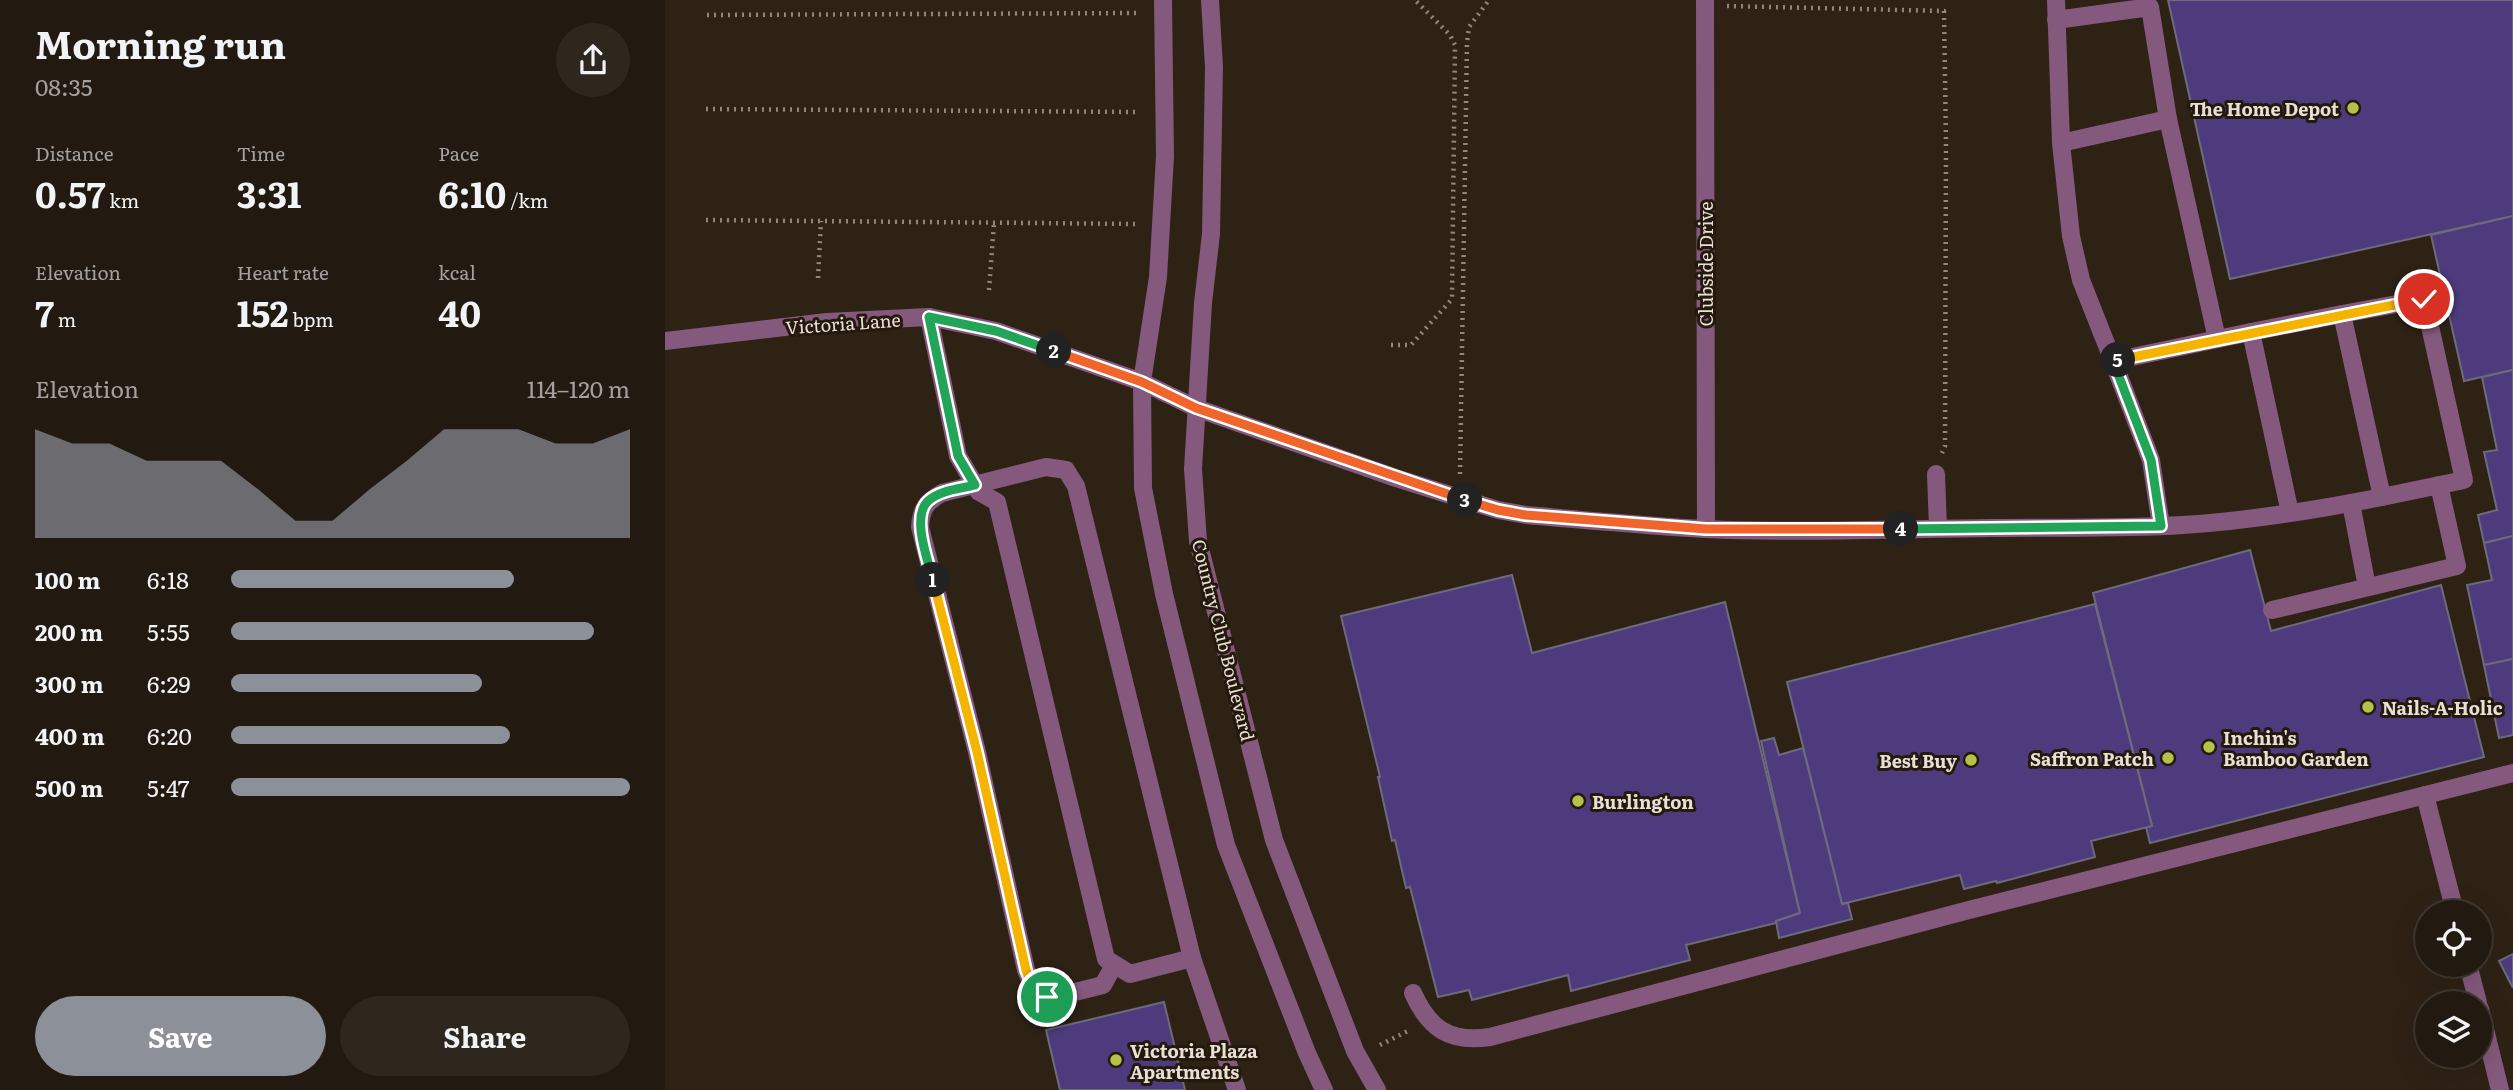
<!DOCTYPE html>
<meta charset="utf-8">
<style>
body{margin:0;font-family:Literata,serif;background:#2e271e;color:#f1f3f6;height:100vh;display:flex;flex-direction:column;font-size:26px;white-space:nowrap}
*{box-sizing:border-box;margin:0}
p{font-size:23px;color:#a2a19f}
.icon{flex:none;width:38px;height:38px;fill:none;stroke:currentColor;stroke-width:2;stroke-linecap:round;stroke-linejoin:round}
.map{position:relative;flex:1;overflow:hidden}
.drawer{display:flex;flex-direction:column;background:#221a10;width:665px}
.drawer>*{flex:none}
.tools{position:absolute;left:1750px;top:900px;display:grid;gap:14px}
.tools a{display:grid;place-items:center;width:77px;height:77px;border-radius:50%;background:#221a10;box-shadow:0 7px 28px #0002,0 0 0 2px #3f3830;font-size:35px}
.pin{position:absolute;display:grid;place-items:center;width:60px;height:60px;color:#fff;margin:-30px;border:4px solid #fff;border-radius:50%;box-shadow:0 2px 7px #0007}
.km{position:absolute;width:35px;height:35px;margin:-18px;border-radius:50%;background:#222;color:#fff;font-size:19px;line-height:35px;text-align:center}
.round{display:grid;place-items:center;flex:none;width:74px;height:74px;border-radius:37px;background:#2e271e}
.overview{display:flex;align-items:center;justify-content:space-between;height:119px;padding:0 35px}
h1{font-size:38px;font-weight:700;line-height:52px}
.metrics{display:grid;grid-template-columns:repeat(3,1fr);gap:10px;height:119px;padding:7px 35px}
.metrics div{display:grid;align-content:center}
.metrics b{font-size:35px;font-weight:700}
.metrics small{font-size:19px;font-weight:400}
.metrics p{font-size:19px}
.chart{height:196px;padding:14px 35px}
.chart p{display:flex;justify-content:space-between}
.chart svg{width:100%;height:126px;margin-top:7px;fill:#8c9099;opacity:.7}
.action{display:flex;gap:14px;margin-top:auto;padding:14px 35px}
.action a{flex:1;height:80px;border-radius:42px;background:#8c9099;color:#fff;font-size:28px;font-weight:700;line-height:80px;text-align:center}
.action a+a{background:#2e271e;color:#f1f3f6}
ul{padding:0 35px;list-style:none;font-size:23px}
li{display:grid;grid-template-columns:112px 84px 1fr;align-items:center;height:52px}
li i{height:18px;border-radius:9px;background:#8c9099}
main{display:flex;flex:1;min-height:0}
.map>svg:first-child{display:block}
.building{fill:#4d3b7d;stroke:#6d6a7c;stroke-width:2}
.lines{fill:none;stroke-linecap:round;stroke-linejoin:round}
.path{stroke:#91877c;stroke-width:4.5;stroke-dasharray:2 5;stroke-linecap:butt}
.minor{stroke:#84597d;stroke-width:18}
.split-1-casing{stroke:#fff;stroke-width:14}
.split-2-casing{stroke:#fff;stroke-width:14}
.split-3-casing{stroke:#fff;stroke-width:14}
.split-4-casing{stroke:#fff;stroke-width:14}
.split-5-casing{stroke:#fff;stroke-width:14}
.split-6-casing{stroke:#fff;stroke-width:14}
.split-1{stroke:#f5b400;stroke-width:9}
.split-2{stroke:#22a559;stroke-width:9}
.split-3{stroke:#f0652b;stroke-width:9}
.split-4{stroke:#f0652b;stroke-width:9}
.split-5{stroke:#22a559;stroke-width:9}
.split-6{stroke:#f5b400;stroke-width:9}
.poi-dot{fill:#b5c249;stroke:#24190c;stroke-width:2.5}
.labels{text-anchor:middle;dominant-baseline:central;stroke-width:6;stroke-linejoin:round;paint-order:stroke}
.poi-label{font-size:18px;font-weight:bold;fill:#e8e0d7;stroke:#24190c;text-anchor:start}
.street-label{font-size:18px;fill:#e8e0d7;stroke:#24190c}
</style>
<main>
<section class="drawer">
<div class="overview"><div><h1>Morning run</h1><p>08:35</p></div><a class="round"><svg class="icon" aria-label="share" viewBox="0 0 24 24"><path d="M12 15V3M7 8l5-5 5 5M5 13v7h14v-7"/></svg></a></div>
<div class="metrics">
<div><p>Distance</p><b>0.57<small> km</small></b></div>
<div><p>Time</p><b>3:31</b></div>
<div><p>Pace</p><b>6:10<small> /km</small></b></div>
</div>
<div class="metrics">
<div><p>Elevation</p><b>7<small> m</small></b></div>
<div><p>Heart rate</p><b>152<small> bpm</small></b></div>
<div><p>kcal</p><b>40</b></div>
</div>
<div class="chart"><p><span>Elevation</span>114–120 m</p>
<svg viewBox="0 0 160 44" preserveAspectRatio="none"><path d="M0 44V6L10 11L20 11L30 17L40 17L50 17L60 27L70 38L80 38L90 27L100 17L110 6L120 6L130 6L140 11L150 11L160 6V44z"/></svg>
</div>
<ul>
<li><b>100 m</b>6:18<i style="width:71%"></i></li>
<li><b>200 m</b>5:55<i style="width:91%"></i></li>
<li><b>300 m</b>6:29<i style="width:63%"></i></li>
<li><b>400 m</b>6:20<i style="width:70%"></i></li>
<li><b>500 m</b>5:47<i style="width:100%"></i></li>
</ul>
<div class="action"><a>Save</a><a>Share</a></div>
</section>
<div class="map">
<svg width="1848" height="1090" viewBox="0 0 1848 1090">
<rect width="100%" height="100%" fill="#2e2215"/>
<g class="building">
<path d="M1503,0H1848V216L1565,279Z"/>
<path d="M1848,216V370L1799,381L1766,235Z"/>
<path d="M1848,370V536L1819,543L1813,515L1832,510L1819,452L1832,450L1817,377Z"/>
<path d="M1848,536V659L1819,665L1802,585L1827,580L1819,543Z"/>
<path d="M1585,550L1606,631L1776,585L1819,757L1485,843L1481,827L1487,826L1428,593Z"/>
<path d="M847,575L867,653L1060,602L1135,913L1111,921V923L1021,945L1025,960L906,991L903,975L807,1000L804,990L773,997L745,887L741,888L730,840L727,841L713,777H715L676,616Z"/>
<path d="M1430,604L1487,826L1426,841L1430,857L1332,883L1331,881L1299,889L1295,875L1177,904L1122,682Z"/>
<path d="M1848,659V735L1834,738L1819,665Z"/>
<path d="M1109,738L1114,755L1138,748L1177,904L1183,903L1187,919L1114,938L1111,921L1135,913L1096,741Z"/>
<path d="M1848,954V988L1834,961Z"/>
<path d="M499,1002L520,1090H395L381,1030Z"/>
</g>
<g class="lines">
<g class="path">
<path d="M1062,6L1279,11L1281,143L1280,446L1277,453"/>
<path d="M42,15L472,13"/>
<path d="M41,109L474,112"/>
<path d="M41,220L474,224"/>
<path d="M153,278L156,221"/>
<path d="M324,290L329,223"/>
<path d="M726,345H746L787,299L790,45L785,35L750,0"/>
<path d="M795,474L802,43L804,27L824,0"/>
<path d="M715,1045L745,1030"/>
</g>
<g class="minor">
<path d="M498,0L500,156L493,277L477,382L478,488L499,594L561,845L642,1053L659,1090"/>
<path d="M545,0L549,67L546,234L538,303L528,469L533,541L609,840L690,1051L712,1090"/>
<path d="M1040,0L1041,529"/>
<path d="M1391,0L1396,143"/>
<path d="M1391,20L1485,7L1503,119"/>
<path d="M1677,314L1759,299L1799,480L1717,497"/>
<path d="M264,317L293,456L314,492L332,502L441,959L465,974L527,958L572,1090"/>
<path d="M0,341L162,322L264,317L331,331L477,382L531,408L731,478L833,510L861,515C921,520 981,526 1041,529C1136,533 1232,529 1327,528C1390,527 1454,529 1518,525C1585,521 1651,510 1717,497L1677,314L1586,332L1625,513"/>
<path d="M1448,361L1416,280L1406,236L1396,143L1503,119L1552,339"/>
<path d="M1271,474L1273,528"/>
<path d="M1686,503L1702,587"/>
<path d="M1496,526L1486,460L1448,361L1586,332"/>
<path d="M1607,610L1792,566L1774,485"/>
<path d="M1760,795L1790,912"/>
<path d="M1803,964L1813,1003"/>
<path d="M449,965L438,985L398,995L382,997L370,992L361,970L312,752L255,527C256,509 261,502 277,493L381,467L401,470L411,486L527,958"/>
<path d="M748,993C764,1029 785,1043 825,1037L1304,910L1848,773"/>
<path d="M1815,1009L1835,1090"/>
</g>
</g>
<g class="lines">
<g class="split-1-casing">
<path id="split-1" d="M268,580L312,752L361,970L370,992L382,997"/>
</g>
<g class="split-2-casing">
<path id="split-2" d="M268,580C263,560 246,517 263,501C275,490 295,489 310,485L293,456L264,317L331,331L389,351"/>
</g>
<g class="split-3-casing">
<path id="split-3" d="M389,351L477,382L531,408L800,500"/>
</g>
<g class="split-4-casing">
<path id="split-4" d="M800,500L833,510L861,515L1041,529H1236"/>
</g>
<g class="split-5-casing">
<path id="split-5" d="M1236,529L1496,526L1486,460L1448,361L1453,360"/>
</g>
<g class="split-6-casing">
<path id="split-6" d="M1453,360L1759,299"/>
</g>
<use href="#split-1" class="split-1"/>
<use href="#split-2" class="split-2"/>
<use href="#split-3" class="split-3"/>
<use href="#split-4" class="split-4"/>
<use href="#split-5" class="split-5"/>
<use href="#split-6" class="split-6"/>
</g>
<g class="poi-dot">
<circle cx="1688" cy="108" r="7"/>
<circle cx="1703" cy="707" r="7"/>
<circle cx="1544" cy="747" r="7"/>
<circle cx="1503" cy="758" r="7"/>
<circle cx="1306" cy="760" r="7"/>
<circle cx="913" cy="801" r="7"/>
<circle cx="451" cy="1060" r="7"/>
</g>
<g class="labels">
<g class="poi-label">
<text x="1674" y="108" text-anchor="end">The Home Depot</text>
<text x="1717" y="707">Nails-A-Holic</text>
<text x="1558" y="737">Inchin's<tspan x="1558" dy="21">Bamboo Garden</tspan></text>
<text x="1489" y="758" text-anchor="end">Saffron Patch</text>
<text x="1292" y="760" text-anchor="end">Best Buy</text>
<text x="927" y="801">Burlington</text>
<text x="465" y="1050">Victoria Plaza<tspan x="465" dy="21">Apartments</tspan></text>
</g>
<g class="street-label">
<text transform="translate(1040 264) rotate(-90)">Clubside Drive</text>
<text transform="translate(178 323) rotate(-4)">Victoria Lane</text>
<text transform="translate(559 640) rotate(76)">Country Club Boulevard</text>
</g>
</g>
</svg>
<div class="tools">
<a><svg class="icon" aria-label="locate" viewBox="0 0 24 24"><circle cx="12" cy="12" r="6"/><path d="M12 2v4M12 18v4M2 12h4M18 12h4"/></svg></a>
<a><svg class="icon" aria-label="layers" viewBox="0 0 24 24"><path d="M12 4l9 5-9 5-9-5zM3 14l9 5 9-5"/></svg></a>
</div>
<div class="pin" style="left:382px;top:997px;background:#1e9e55"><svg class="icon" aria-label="arrive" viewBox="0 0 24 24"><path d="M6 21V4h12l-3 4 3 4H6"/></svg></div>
<div class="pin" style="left:1759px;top:299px;background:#d93025"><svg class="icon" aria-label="check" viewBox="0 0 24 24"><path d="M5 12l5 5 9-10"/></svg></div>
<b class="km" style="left:268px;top:580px">1</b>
<b class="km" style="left:389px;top:351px">2</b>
<b class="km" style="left:800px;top:500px">3</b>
<b class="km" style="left:1236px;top:529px">4</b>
<b class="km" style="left:1453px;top:360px">5</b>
</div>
</main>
